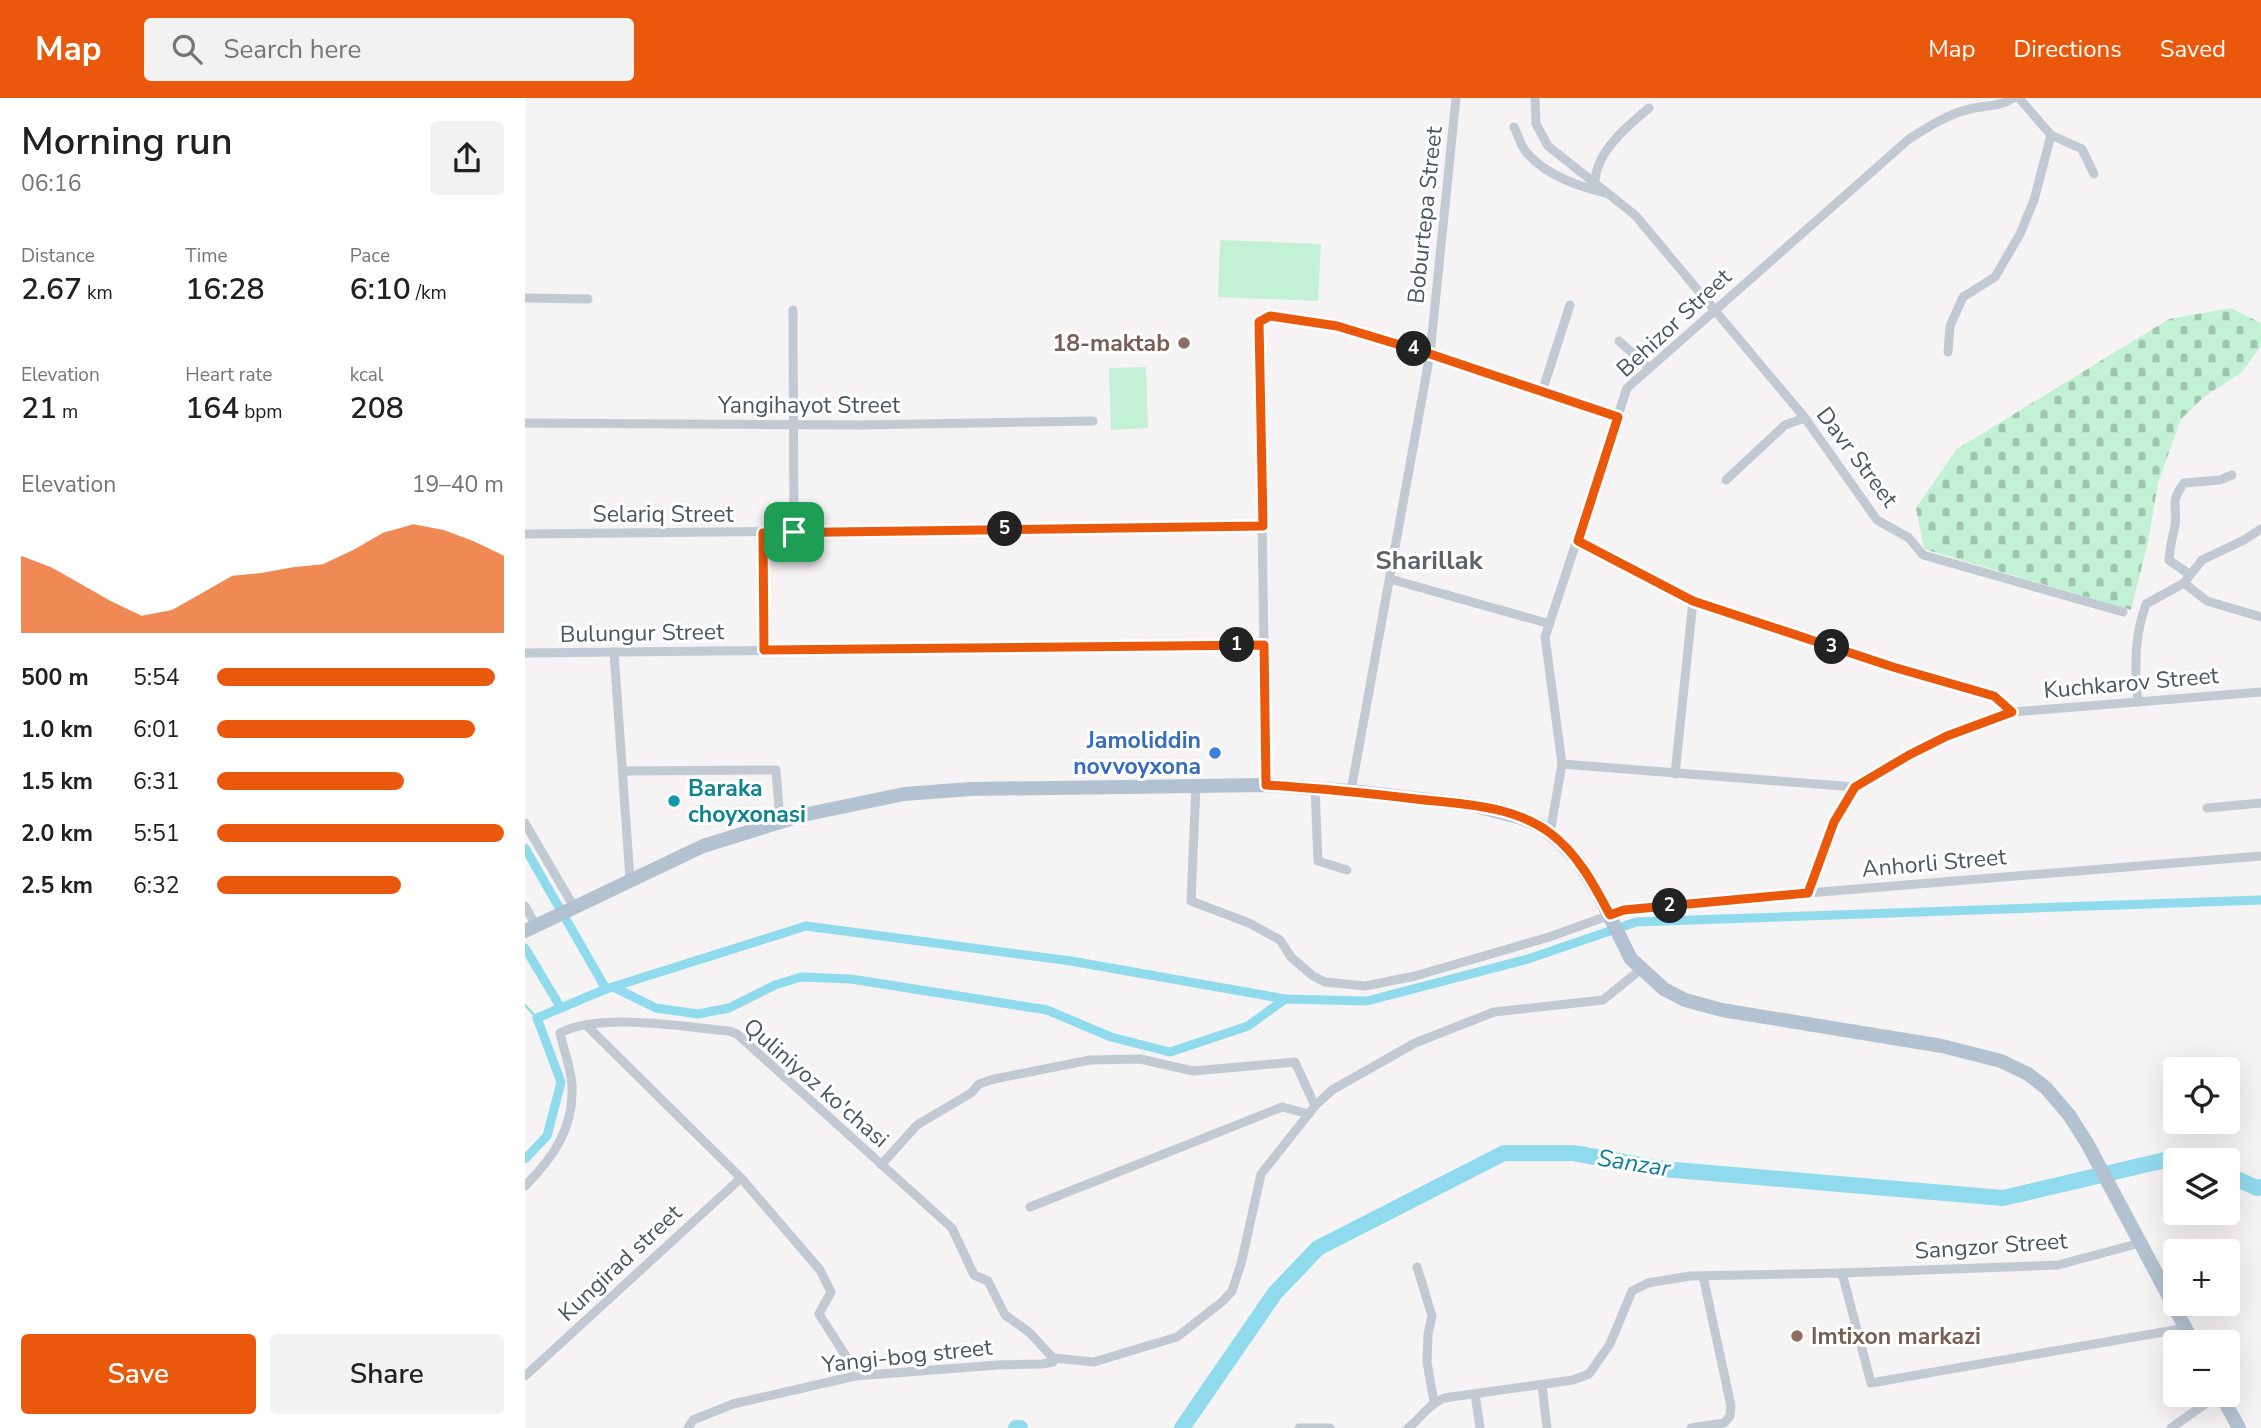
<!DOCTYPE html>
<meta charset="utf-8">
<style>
body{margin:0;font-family:"Nunito Sans",sans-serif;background:#f2f2f2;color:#202124;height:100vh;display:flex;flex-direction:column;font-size:26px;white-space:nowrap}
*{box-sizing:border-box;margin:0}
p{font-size:23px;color:#757577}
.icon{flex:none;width:38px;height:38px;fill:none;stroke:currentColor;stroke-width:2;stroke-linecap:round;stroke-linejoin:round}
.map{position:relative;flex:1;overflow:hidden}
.drawer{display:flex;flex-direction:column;background:#fff;width:525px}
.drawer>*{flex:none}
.fabs{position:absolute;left:1638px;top:959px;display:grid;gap:14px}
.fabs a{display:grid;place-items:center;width:77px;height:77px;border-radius:7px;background:#fff;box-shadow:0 7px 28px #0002;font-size:35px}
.pin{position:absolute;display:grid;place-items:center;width:60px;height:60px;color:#fff;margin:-30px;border-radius:14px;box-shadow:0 4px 10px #0006}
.km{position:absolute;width:35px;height:35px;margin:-18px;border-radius:50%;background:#222;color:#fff;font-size:19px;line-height:35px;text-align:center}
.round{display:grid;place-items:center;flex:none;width:74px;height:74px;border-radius:7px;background:#f2f2f2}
.overview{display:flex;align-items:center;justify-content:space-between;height:119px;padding:0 21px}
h1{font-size:38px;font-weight:600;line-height:52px}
.metrics{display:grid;grid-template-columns:repeat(3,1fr);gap:10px;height:119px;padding:7px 21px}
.metrics div{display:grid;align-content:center}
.metrics b{font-size:30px;font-weight:600}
.metrics small{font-size:19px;font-weight:400}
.metrics p{font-size:19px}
.chart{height:196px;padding:14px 21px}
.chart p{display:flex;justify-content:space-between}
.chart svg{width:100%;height:126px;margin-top:7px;fill:#ea580c;opacity:.7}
.primary-button{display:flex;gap:14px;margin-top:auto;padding:14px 21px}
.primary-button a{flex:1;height:80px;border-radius:7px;background:#ea580c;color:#fff;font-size:28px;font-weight:600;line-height:80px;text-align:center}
.primary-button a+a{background:#f2f2f2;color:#202124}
ul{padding:0 21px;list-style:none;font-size:23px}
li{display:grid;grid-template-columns:112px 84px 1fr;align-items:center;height:52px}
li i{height:18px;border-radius:9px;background:#ea580c}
header{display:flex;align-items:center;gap:42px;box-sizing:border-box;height:98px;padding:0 35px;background:#ea580c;color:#fff}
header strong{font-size:33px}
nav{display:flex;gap:38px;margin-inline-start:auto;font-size:24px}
.search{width:490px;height:63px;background:#f2f2f2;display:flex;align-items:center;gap:18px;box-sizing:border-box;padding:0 24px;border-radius:7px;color:#757577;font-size:26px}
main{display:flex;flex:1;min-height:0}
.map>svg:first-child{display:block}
.cemetery{fill:url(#cemetery-stones)}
.pitch{fill:#c3f1d5}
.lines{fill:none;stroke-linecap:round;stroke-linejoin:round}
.stream{stroke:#90daee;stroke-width:2.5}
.canal{stroke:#90daee;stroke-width:9}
.river{stroke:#90daee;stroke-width:16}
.minor{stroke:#c1cad2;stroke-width:9}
.primary{stroke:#b3c2d1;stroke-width:14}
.route-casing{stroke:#fff;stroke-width:14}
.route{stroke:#ea580c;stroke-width:9}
.education-dot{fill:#8d6e63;stroke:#fff;stroke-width:2.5}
.shop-dot{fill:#3f7fe0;stroke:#fff;stroke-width:2.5}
.culture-dot{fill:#0f9aa8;stroke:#fff;stroke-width:2.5}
.labels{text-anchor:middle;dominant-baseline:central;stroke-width:6;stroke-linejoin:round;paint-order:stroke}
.street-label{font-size:23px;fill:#4a5661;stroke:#fff}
.education-label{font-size:23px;font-weight:bold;fill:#785e54;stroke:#fff;text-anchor:end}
.shop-label{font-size:23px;font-weight:bold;fill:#366cbe;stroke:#fff;text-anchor:end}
.culture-label{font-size:23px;font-weight:bold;fill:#0d838f;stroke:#fff;text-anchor:start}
.water-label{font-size:24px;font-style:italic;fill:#0c7c9b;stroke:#fff}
.quarter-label{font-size:26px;font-weight:bold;fill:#5f6368;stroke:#fff}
</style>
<header>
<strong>Map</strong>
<div class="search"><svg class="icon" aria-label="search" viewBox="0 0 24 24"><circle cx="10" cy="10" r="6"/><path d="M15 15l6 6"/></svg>Search here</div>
<nav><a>Map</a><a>Directions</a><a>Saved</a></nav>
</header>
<main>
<section class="drawer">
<div class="overview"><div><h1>Morning run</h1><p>06:16</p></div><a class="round"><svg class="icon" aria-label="share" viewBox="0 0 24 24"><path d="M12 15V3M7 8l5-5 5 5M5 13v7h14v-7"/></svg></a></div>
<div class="metrics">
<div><p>Distance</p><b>2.67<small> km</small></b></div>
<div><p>Time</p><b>16:28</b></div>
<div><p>Pace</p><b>6:10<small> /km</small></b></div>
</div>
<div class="metrics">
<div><p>Elevation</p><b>21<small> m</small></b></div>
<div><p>Heart rate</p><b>164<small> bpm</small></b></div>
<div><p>kcal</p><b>208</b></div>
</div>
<div class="chart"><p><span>Elevation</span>19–40 m</p>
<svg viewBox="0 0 160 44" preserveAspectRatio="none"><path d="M0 44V17L10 21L20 27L30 33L40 38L50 36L60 30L70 24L80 23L90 21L100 20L110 15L120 9L130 6L140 8L150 12L160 17V44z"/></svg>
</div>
<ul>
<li><b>500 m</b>5:54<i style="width:97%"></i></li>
<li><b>1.0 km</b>6:01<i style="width:90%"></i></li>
<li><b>1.5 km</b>6:31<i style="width:65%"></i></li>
<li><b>2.0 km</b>5:51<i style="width:100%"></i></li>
<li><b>2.5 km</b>6:32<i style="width:64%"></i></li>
</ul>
<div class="primary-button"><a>Save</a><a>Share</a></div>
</section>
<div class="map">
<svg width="1736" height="1330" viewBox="0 0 1736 1330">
<defs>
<pattern id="cemetery-stones" width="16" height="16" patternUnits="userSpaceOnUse" patternTransform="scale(1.75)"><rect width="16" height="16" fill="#c3f1d5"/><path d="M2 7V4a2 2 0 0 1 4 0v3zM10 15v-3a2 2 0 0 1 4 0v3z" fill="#a0c6b0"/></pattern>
</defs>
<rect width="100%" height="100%" fill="#f5f3f3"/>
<path class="cemetery" d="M1706,210L1736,225V248L1716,275L1679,299L1656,321L1633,385L1623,444L1606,512L1399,451L1391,410L1432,351L1644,221Z"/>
<g class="pitch">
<path d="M695,142L796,146L793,203L693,199Z"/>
<path d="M621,269L623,330L586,332L584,270Z"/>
</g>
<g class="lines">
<path class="stream" d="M0,907L12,920"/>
<g class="canal">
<path d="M0,750L81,891"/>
<path d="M0,850L36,910"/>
<path d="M88,889L131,910L173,916L204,910L250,887L276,879L326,881L522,912L586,939L645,954L723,928L760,901"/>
<path d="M0,1061L22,1038L36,984L12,920L81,891L281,828L546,863L760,901L842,903L1003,861L1111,824L1736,802"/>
</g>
<g class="river">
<path d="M1703,1077L1732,1090L1736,1089"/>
<path d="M491,1330H495"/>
<path d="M657,1330L750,1195L793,1150L979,1055H1048L1138,1071L1478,1100L1657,1058L1667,1062"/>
</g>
<g class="minor">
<path d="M1010,0L1011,26L1023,48L1110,117L1280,320L1352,422L1384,440L1398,457L1598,514"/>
<path d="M1494,0L1526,37L1557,51L1569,76"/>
<path d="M989,29C993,37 996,48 1001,54C1020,77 1052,88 1080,95"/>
<path d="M1070,85C1070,55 1102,28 1124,10"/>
<path d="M0,200L63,201"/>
<path d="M268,212L269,434"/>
<path d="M1094,243L1124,270"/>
<path d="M1423,254L1425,228L1438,199L1470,179L1495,136L1509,102L1526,37"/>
<path d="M1017,294L1045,207"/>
<path d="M0,325L334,327L568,323"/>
<path d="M1201,382L1260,327L1280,320"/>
<path d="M238,435L239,552"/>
<path d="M0,436L738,428"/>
<path d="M1053,443L1168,503L1368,569L1469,598L1487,614L1736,594"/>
<path d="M1665,477L1644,462C1645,447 1647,442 1650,428C1653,407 1644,405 1659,385L1695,382L1707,377"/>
<path d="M865,481L1025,526"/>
<path d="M1659,485L1682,503L1736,519"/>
<path d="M89,554L105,781"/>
<path d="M0,555L739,547"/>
<path d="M1613,604C1609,571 1609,538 1621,506L1659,485L1677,462L1719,442L1736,431"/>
<path d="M1037,666L1330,689"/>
<path d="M97,673L251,672L255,723"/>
<path d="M1150,676L1168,503"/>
<path d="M741,687L734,224L745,218L812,228L905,256L1093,319"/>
<path d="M671,688L666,803L724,825L755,842L766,859L788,878L800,884L840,888L890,878L1024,839L1099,812L1283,795L1736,758"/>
<path d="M790,690L793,763L822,772"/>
<path d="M826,693L905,256L931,0"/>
<path d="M1682,710L1736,705"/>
<path d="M0,725L49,809"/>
<path d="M1025,735L1037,666L1020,539L1102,290L1384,41C1403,29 1423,16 1445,11C1461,7 1475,9 1488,0"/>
<path d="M1283,795L1309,724L1330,689L1384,657L1422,638L1487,614"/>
<path d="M0,808L11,828"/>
<path d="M61,927L216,1080L295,1172L306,1194L294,1216L324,1263L330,1278"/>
<path d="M356,1067L392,1027L446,995L454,986L469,981L565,962L615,961L668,973L770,964L790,1008"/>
<path d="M0,1088C28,1060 49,1030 47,988C46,970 39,953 35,935C76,914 157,929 204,933L212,936L427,1130L449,1177L463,1183L480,1217L504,1234L528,1260"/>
<path d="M505,1109L757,1009L784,1016"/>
<path d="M892,1169L907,1218L903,1236L902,1264L909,1304"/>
<path d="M1317,1175L1533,1167L1615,1145"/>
<path d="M528,1260L569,1264L652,1239L698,1203L707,1193L716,1166L736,1076L790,1008L807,992L890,945L969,914L1078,902L1115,872"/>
<path d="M0,1278L216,1080"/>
<path d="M1017,1287L1022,1330"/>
<path d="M950,1296L955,1330"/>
<path d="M163,1330L168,1322L208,1306L330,1278L473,1267L517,1266L528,1264V1260"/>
<path d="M774,1330H805"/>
<path d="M883,1330C897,1319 903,1307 919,1300L1048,1282L1064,1276L1085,1246L1107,1193L1123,1185L1165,1178L1317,1175L1346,1285L1661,1230"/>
<path d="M1166,1330L1199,1325L1205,1318L1206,1308L1178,1178"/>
<path d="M1646,1330L1693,1297"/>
</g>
<g class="primary">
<path d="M0,833L178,748L278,717L379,696L446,691L741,687L826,693L947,707L997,720L1017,729L1035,744L1053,763L1073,795L1106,861L1139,891L1160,902L1197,912L1417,948L1476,963L1503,976L1521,990L1544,1017L1562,1045L1668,1244"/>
<path d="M1696,1297L1714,1330"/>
</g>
</g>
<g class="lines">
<g class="route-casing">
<path id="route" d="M745,218L812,228L905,256L1093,319L1053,443L1168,503L1368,569L1469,598L1487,614L1422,638L1384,657L1330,689L1309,724L1283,795L1099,812L1085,817C1069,787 1053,756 1025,735C988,707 935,706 891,701C841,695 791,690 741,687L739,547L239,552L238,435L738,428L734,224Z"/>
</g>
<use href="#route" class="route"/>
</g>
<g class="education-dot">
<circle cx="659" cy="245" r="7"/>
<circle cx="1272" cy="1238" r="7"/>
</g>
<circle class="shop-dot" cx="690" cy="655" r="7"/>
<circle class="culture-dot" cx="149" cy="703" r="7"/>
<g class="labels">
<g class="street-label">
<text transform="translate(900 117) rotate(-84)">Boburtepa Street</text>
<text transform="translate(1149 225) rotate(-43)">Behizor Street</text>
<text x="284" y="307">Yangihayot Street</text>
<text transform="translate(1332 359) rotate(53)">Davr Street</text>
<text x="138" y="416">Selariq Street</text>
<text transform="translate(117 535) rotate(-1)">Bulungur Street</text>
<text transform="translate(1606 585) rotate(-5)">Kuchkarov Street</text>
<text transform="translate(1409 765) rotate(-5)">Anhorli Street</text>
<text transform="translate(291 985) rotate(41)">Quliniyoz ko'chasi</text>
<text transform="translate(1466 1148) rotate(-4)">Sangzor Street</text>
<text transform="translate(95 1165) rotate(-43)">Kungirad street</text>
<text transform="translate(382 1258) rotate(-6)">Yangi-bog street</text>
</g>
<g class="education-label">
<text x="645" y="245">18-maktab</text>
<text x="1286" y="1238" text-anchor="start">Imtixon markazi</text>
</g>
<g class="shop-label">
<text x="676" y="642">Jamoliddin<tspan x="676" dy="26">novvoyxona</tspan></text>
</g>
<g class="culture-label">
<text x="163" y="690">Baraka<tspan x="163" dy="26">choyxonasi</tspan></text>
</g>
<g class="water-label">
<text transform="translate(1109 1065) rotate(9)">Sanzar</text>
</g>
<g class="quarter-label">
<text x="904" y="462">Sharillak</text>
</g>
</g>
</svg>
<div class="fabs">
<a><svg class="icon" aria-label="locate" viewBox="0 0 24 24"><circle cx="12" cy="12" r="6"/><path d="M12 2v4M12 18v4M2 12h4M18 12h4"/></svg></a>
<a><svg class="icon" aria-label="layers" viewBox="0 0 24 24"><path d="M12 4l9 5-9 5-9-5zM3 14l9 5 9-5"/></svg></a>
<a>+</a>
<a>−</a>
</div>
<div class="pin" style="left:269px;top:434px;background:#1e9e55"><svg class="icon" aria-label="arrive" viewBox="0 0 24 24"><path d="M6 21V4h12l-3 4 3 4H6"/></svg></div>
<b class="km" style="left:712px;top:547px">1</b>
<b class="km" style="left:1145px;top:808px">2</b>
<b class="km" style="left:1307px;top:549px">3</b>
<b class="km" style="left:889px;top:251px">4</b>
<b class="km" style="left:480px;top:431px">5</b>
</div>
</main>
